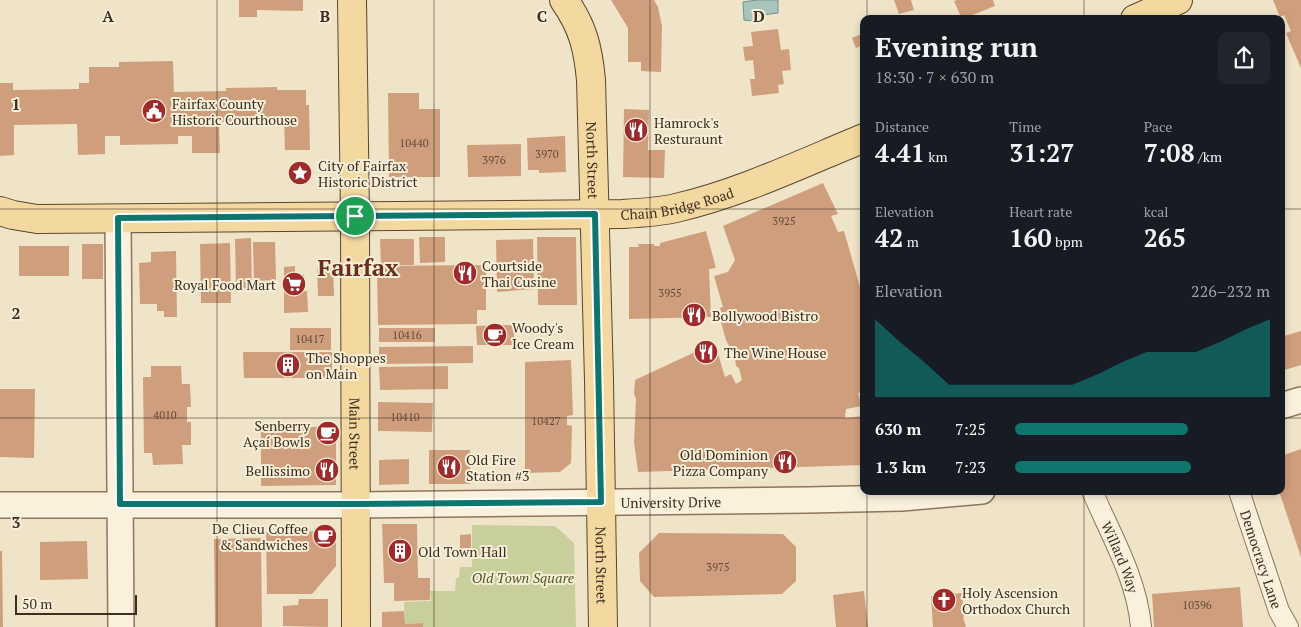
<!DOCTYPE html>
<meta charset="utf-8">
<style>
body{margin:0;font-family:"PT Serif",serif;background:#20242c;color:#f1f3f6;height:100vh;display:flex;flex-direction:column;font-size:19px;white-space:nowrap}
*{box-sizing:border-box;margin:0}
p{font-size:16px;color:#9ea1a6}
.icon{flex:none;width:28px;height:28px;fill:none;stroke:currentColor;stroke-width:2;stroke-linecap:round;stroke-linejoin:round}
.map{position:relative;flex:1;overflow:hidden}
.details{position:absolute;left:860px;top:15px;width:425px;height:480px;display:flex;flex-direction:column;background:#171b24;border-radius:10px;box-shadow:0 2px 8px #0003}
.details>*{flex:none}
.scale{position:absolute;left:15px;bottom:12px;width:122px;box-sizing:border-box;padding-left:5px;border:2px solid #3d2e20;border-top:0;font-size:14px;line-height:18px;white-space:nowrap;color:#3d2e20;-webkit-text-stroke:4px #f7eed8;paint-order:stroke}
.pin{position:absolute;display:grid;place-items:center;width:42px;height:42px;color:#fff;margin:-21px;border:2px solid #fff;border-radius:50%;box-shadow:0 1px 5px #0007}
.round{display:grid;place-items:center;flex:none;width:52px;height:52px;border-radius:10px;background:#20242c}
.overview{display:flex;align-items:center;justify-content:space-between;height:85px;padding:0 15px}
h1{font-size:28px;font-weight:800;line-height:38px}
.metrics{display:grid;grid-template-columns:repeat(3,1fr);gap:8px;height:85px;padding:5px 15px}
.metrics div{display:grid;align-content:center}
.metrics b{font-size:25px;font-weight:800}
.metrics small{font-size:14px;font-weight:400}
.metrics p{font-size:14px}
.chart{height:140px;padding:10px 15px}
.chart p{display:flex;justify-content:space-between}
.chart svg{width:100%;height:90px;margin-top:5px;fill:#0f766e;opacity:.7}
ul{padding:0 15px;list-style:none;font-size:16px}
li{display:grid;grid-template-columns:80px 60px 1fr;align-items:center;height:38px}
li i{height:12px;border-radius:6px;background:#0f766e}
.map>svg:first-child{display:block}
.green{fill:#c9cf9b}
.water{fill:#a9c4bc;stroke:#6f938a}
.building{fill:#cf9f7d}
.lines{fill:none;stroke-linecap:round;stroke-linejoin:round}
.minor-casing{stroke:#8d765c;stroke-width:22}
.tertiary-casing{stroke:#8d765c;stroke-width:28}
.primary-casing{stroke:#5b4430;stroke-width:30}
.minor{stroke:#faf1dc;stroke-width:20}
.tertiary{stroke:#faf1dc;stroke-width:25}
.primary{stroke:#f3d9a0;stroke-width:28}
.route-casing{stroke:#fff;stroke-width:10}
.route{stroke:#0f766e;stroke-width:6}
.grid{fill:none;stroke:#3d2e20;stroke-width:1;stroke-opacity:0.55}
.labels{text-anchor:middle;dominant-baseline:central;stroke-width:4;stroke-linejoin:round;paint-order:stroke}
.number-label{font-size:11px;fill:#624a37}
.poi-label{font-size:14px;fill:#3d2e20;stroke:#f7eed8;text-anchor:start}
.street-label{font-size:14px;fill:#3d2e20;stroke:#f7eed8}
.park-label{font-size:14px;font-style:italic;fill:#4d5a26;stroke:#f7eed8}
.town-label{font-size:24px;font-weight:bold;fill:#6b2e1e;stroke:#f7eed8}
.grid-label{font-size:16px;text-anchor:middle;font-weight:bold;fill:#3d2e20;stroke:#f7eed8;stroke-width:4;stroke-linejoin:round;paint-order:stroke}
</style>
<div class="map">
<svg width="1301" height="627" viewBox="0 0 1301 627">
<rect width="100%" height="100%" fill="#f0e4c8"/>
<path class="green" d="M472,525L555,526L574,543L576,627H423V623L405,624L404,602L431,601L430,591H455L456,578H459L460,567H472Z"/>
<path class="water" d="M757,0H778V13L755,16L754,21L744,20L743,2Z"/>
<g class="building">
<path d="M239,0H303V11L257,10V17H239Z"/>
<path d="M611,0H654L658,7L662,26L661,72L641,71V62H628V28Z"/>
<path d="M894,0H911L914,10L899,14Z"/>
<path d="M957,0H993L995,6L962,19L954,1Z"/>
<path d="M1273,0H1301V68L1286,33L1291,31L1284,15L1280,17Z"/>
<path d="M778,29L781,50L789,49L791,70L782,71L784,84L778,85L779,93L752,96L750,79H755L753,60L745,61L743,47L753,46L751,32Z"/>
<path d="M864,33V45L856,48L852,38Z"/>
<path d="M173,61L174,92L226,91V88L277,87V90H306V105H309L310,150H285L284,118H277V121L219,122L220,153H192V136H178V144L120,145V136H105V154L78,155L77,124L14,125V155L0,156V83H13V90L79,89V83H89V67H119V62Z"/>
<path d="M388,93H419V109H440V177H389Z"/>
<path d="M624,109L649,110L648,150H665L664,178L623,177Z"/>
<path d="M565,136L566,172L539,173V170H528L527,138Z"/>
<path d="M521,144V176L468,177L467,145Z"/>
<path d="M823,183L838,214L831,216L838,232L844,231L864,301V392L858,393L862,406L846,409L845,418L863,416V465L638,472L634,442L636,399L634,394L635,380L693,353L696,345L703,350L715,344L725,377L731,374L736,384L742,380L739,368L736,366L735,358L726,340L720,319L723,318L720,308L723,307L714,276L728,272L735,260L723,226Z"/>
<path d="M706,231L716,268L709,269L711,317L629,319V247H639L638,244H654V246H660V243Z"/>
<path d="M419,237H445V262L420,263Z"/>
<path d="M537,237H576L577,305H538Z"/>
<path d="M251,238L252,290H236L235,239Z"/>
<path d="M380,239H414V265H381Z"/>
<path d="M533,239L534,289L497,292L496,240Z"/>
<path d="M253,242H275L276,280L254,281Z"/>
<path d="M230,243L231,303H201L200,244Z"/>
<rect x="82" y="244" width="21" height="35"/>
<rect x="19" y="246" width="50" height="30"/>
<path d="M176,251L177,317H164V311H157V304H140L139,263L151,262V252Z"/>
<path d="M486,265V310H477V324L378,325L377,266Z"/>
<path d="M295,266V275H304V291H307L308,312L284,313V267Z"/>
<path d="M317,268H333L334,296H318Z"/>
<path d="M514,325V345H477L476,326Z"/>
<rect x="290" y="328" width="41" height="22"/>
<rect x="379" y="328" width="56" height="14"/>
<path d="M1301,331V365L1281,371V337Z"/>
<path d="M473,346V363L379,364V347Z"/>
<path d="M243,352H332V378H244Z"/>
<path d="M571,360L573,415L567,416V425L572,426L571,463L560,472L525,473V362Z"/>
<path d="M151,366H181L182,384H190L191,407H187V422H191V445H182L183,464L153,465L152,453H144L143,377H151Z"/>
<path d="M448,366V389L380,390L379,367Z"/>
<path d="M0,389H35L34,458L0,457Z"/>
<path d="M378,402L433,403L432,432L378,431Z"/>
<path d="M261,427H336V485L261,486Z"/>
<path d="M1301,449V557L1279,491H1281V456Z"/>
<rect x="429" y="450" width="41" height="34"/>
<path d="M409,459V484L379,485V460Z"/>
<path d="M382,524H417L418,578H430V600L394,601V583H384Z"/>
<path d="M336,531V566L312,594H267L266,532Z"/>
<path d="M659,533L783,534L796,547V581L782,594L654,597L640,581L639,553Z"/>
<path d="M471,534V554L460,555V535Z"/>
<path d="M261,538L262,627H215L214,539Z"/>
<path d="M87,541L88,579L40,580V542Z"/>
<path d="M0,551H2L3,627H0Z"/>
<path d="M1240,587L1243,627H1154L1152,594Z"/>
<path d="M864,591L868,627H836L833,595Z"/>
<path d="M962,593L964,617H963L966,627H933L931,596Z"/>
<path d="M299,599H328V627L283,626V606L298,605Z"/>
<path d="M404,611L405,624L423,623V627H382V612Z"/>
</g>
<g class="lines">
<g class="minor-casing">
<g id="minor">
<path id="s1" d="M1092,491C1111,535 1137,579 1141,627"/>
<path id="s2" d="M1239,491L1279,611L1288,627"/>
</g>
</g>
<g class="tertiary-casing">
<g id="tertiary">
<path d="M118,218L121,627"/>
<path d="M1281,406L1301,400"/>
<path id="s3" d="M0,505H356L808,500L902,498L982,491"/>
</g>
</g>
<g class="primary-casing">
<g id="primary">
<path id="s4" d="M352,0L355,216L356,627"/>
<path id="s5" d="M564,0C583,27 588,48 591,80L599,380L603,627"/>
<path d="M1135,19L1178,0"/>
<path id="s6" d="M0,211L13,215L37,219L622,214C640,213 659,212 676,208C741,193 803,163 864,138"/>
</g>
</g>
<use href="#minor" class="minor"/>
<use href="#tertiary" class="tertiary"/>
<use href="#primary" class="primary"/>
</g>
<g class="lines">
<g class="route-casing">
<path id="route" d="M595,214L601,502L356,504H120L118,218Z"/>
</g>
<use href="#route" class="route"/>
</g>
<path class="grid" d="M217,0V627M434,0V627M650,0V627M867,0V19M1084,0V19M0,209H864M1281,209H1301M0,418H864M1281,418H1301M867,491V627M1084,491V627"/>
<defs>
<g id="civic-disc" transform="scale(1.25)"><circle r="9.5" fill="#9e2a2b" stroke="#f7eed8"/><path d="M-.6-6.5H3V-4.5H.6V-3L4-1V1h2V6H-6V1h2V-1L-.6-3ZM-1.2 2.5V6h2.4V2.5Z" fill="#fff"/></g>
<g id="restaurant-disc" transform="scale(1.25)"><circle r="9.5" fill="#9e2a2b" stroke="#f7eed8"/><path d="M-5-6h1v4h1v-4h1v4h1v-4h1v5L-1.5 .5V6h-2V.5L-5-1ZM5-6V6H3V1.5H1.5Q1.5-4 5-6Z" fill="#fff"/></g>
<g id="sight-disc" transform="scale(1.25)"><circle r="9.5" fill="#9e2a2b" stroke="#f7eed8"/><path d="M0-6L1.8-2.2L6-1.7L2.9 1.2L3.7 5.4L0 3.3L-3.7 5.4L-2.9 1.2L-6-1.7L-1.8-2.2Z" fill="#fff"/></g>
<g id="supermarket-disc" transform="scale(1.25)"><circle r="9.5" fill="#9e2a2b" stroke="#f7eed8"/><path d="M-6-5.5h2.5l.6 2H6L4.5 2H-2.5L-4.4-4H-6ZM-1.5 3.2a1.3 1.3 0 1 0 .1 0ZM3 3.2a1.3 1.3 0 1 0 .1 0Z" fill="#fff"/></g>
<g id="cafe-disc" transform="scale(1.25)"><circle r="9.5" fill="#9e2a2b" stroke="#f7eed8"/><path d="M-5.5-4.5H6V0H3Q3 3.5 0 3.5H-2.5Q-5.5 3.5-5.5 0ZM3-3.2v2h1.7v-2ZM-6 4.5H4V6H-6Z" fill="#fff"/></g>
<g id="building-disc" transform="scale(1.25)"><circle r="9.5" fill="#9e2a2b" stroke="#f7eed8"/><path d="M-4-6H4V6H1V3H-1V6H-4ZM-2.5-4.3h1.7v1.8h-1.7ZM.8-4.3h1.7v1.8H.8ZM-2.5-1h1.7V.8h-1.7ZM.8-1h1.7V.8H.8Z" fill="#fff"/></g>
<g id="church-disc" transform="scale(1.25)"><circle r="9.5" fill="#9e2a2b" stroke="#f7eed8"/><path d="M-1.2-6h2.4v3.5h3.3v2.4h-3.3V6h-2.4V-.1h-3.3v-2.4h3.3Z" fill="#fff"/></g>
</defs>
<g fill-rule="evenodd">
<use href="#civic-disc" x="154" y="111"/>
<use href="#restaurant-disc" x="636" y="130"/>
<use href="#sight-disc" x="300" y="173"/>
<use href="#restaurant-disc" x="465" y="273"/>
<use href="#supermarket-disc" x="294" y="284"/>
<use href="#restaurant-disc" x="694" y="315"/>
<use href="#cafe-disc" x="495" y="335"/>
<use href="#restaurant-disc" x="706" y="352"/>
<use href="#building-disc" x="288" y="365"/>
<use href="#cafe-disc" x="328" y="433"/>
<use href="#restaurant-disc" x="785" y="462"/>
<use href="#restaurant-disc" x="449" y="467"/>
<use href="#restaurant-disc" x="327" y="470"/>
<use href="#cafe-disc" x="325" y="536"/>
<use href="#building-disc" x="400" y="551"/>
<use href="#church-disc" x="944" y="600"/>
</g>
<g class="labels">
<g class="number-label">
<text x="414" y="143">10440</text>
<text x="547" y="154">3970</text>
<text x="494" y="160">3976</text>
<text x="784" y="221">3925</text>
<text x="670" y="293">3955</text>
<text x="407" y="335">10416</text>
<text x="310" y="339">10417</text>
<text x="165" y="415">4010</text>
<text x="405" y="417">10410</text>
<text x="546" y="421">10427</text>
<text x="718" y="567">3975</text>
<text x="1197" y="605">10396</text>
</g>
<g class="poi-label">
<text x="172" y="103">Fairfax County<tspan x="172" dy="16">Historic Courthouse</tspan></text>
<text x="654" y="122">Hamrock's<tspan x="654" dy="16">Resturaunt</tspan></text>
<text x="318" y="165">City of Fairfax<tspan x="318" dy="16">Historic District</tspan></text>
<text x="482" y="265">Courtside<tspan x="482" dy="16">Thai Cusine</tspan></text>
<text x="276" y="284" text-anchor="end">Royal Food Mart</text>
<text x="712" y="315">Bollywood Bistro</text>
<text x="512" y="327">Woody's<tspan x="512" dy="16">Ice Cream</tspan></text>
<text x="724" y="352">The Wine House</text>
<text x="306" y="357">The Shoppes<tspan x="306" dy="16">on Main</tspan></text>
<text x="310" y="425" text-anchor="end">Senberry<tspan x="310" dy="16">Açaí Bowls</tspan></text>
<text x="768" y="454" text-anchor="end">Old Dominion<tspan x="768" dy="16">Pizza Company</tspan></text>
<text x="466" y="459">Old Fire<tspan x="466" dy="16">Station #3</tspan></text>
<text x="310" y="470" text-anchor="end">Bellissimo</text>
<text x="308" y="528" text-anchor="end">De Clieu Coffee<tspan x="308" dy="16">&amp; Sandwiches</tspan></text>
<text x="418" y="551">Old Town Hall</text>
<text x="962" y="592">Holy Ascension<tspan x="962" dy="16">Orthodox Church</tspan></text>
</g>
<g class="street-label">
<text stroke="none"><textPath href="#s5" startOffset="166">North Street</textPath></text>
<text stroke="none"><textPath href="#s6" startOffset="679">Chain Bridge Road</textPath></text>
<text stroke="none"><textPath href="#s4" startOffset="434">Main Street</textPath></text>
<text stroke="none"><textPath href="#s3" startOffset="671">University Drive</textPath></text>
<text stroke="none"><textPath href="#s1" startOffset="72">Willard Way</textPath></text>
<text stroke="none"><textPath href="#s2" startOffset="72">Democracy Lane</textPath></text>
<text stroke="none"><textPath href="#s5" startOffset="571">North Street</textPath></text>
</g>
<g class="park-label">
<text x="523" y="577">Old Town Square</text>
</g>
<g class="town-label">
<text x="358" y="267">Fairfax</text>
</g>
</g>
<g class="grid-label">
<text x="108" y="22">A</text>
<text x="325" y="22">B</text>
<text x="542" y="22">C</text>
<text x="759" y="22">D</text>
<text x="16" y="110">1</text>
<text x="16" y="319">2</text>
<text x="16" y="528">3</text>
</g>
</svg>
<div class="scale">50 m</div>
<div class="pin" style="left:355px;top:216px;background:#1e9e55"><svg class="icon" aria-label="arrive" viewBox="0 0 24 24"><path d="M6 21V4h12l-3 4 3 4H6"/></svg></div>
<section class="details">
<div class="overview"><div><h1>Evening run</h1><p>18:30 · 7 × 630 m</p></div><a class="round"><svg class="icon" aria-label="share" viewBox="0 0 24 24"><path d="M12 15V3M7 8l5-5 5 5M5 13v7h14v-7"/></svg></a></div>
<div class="metrics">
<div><p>Distance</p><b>4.41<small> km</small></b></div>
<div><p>Time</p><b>31:27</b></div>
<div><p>Pace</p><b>7:08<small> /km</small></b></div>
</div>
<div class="metrics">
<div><p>Elevation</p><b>42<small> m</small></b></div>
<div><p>Heart rate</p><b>160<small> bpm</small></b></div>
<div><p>kcal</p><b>265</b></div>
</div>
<div class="chart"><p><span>Elevation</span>226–232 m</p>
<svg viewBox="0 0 160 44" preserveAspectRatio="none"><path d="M0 44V6L10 17L20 27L30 38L40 38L50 38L60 38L70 38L80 38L90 33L100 27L110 22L120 22L130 22L140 17L150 11L160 6V44z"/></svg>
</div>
<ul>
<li><b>630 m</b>7:25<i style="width:68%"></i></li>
<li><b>1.3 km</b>7:23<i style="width:69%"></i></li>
</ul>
</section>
</div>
